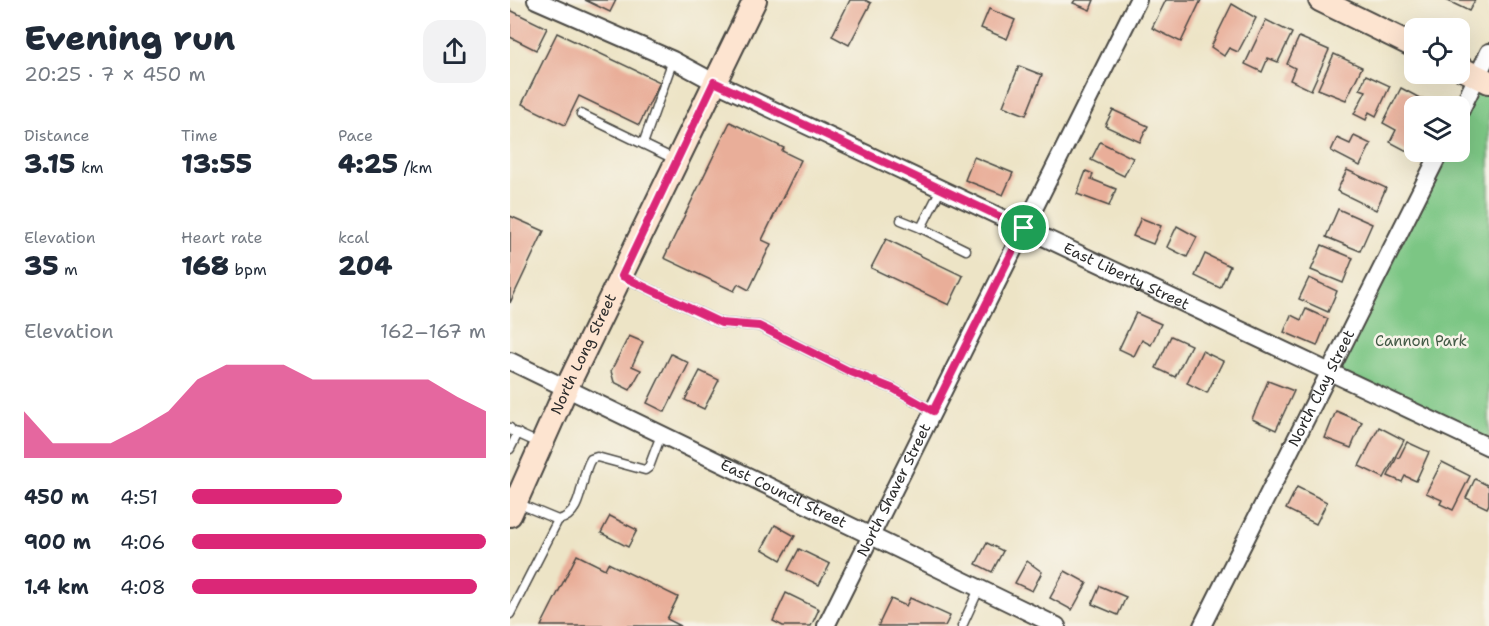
<!DOCTYPE html>
<meta charset="utf-8">
<style>
body{margin:0;font-family:"Shantell Sans",sans-serif;background:#f2f2f3;color:#1f2937;height:100vh;display:flex;flex-direction:column;font-size:22px;white-space:nowrap}
*{box-sizing:border-box;margin:0}
p{font-size:20px;color:#747a83}
.icon{flex:none;width:33px;height:33px;fill:none;stroke:currentColor;stroke-width:2;stroke-linecap:round;stroke-linejoin:round}
.map{position:relative;flex:1;overflow:hidden}
.sheet{display:flex;flex-direction:column;background:#fff;width:510px}
.sheet>*{flex:none}
.controls{position:absolute;left:894px;top:18px;display:grid;gap:12px}
.controls a{display:grid;place-items:center;width:66px;height:66px;border-radius:12px;background:#fff;box-shadow:0 6px 24px #0002;font-size:30px}
.pin{position:absolute;display:grid;place-items:center;width:51px;height:51px;color:#fff;margin:-26px;border:3px solid #fff;border-radius:50%;box-shadow:0 2px 6px #0007}
.round{display:grid;place-items:center;flex:none;width:63px;height:63px;border-radius:18px;background:#f2f2f3}
.overview{display:flex;align-items:center;justify-content:space-between;height:102px;padding:0 24px}
h1{font-size:33px;font-weight:800;line-height:45px}
.metrics{display:grid;grid-template-columns:repeat(3,1fr);gap:9px;height:102px;padding:6px 24px}
.metrics div{display:grid;align-content:center}
.metrics b{font-size:26px;font-weight:800}
.metrics small{font-size:16px;font-weight:400}
.metrics p{font-size:16px}
.chart{height:168px;padding:12px 24px}
.chart p{display:flex;justify-content:space-between}
.chart svg{width:100%;height:108px;margin-top:6px;fill:#db2777;opacity:.7}
ul{padding:0 24px;list-style:none;font-size:20px}
li{display:grid;grid-template-columns:96px 72px 1fr;align-items:center;height:45px}
li i{height:15px;border-radius:8px;background:#db2777}
main{display:flex;flex:1;min-height:0}
.map>svg:first-child{display:block}
.green{fill:#7cc684;stroke:#547858;stroke-width:1.5}
.building{fill:#e9ae99}
.lines{fill:none;stroke-linecap:round;stroke-linejoin:round}
.lane-casing{stroke:#484742;stroke-width:11}
.street-casing{stroke:#484742;stroke-width:20}
.secondary-casing{stroke:#484742;stroke-width:26}
.lane{stroke:#fff;stroke-width:8}
.street{stroke:#fff;stroke-width:16}
.secondary{stroke:#fde4d0;stroke-width:22}
.route-casing{stroke:#fff;stroke-width:12}
.route{stroke:#db2777;stroke-width:8}
.labels{text-anchor:middle;dominant-baseline:central;stroke-width:5;stroke-linejoin:round;paint-order:stroke}
.street-label{font-size:15px;fill:#2b2b2b;stroke:#f7f3e8}
.park-label{font-size:15px;fill:#435a46;stroke:#f7f3e8}
</style>
<main>
<section class="sheet">
<div class="overview"><div><h1>Evening run</h1><p>20:25 · 7 × 450 m</p></div><a class="round"><svg class="icon" aria-label="share" viewBox="0 0 24 24"><path d="M12 15V3M7 8l5-5 5 5M5 13v7h14v-7"/></svg></a></div>
<div class="metrics">
<div><p>Distance</p><b>3.15<small> km</small></b></div>
<div><p>Time</p><b>13:55</b></div>
<div><p>Pace</p><b>4:25<small> /km</small></b></div>
</div>
<div class="metrics">
<div><p>Elevation</p><b>35<small> m</small></b></div>
<div><p>Heart rate</p><b>168<small> bpm</small></b></div>
<div><p>kcal</p><b>204</b></div>
</div>
<div class="chart"><p><span>Elevation</span>162–167 m</p>
<svg viewBox="0 0 160 44" preserveAspectRatio="none"><path d="M0 44V25L10 38L20 38L30 38L40 32L50 25L60 12L70 6L80 6L90 6L100 12L110 12L120 12L130 12L140 12L150 19L160 25V44z"/></svg>
</div>
<ul>
<li><b>450 m</b>4:51<i style="width:51%"></i></li>
<li><b>900 m</b>4:06<i style="width:100%"></i></li>
<li><b>1.4 km</b>4:08<i style="width:97%"></i></li>
</ul>
</section>
<div class="map">
<svg width="979" height="626" viewBox="0 0 979 626">
<rect width="100%" height="100%" fill="#f7f3e8"/>
<filter id="ink" filterUnits="userSpaceOnUse"><feTurbulence type="fractalNoise" baseFrequency=".0167" numOctaves="2"/><feDisplacementMap in="SourceGraphic" scale="12" xChannelSelector="R" yChannelSelector="G"/><feConvolveMatrix kernelMatrix="1 2 1 2 8 2 1 2 1" color-interpolation-filters="sRGB"/></filter>
<filter id="wash" filterUnits="userSpaceOnUse"><feTurbulence type="fractalNoise" baseFrequency=".008" numOctaves="4" result="noise"/><feDisplacementMap in="SourceGraphic" scale="24" xChannelSelector="R" yChannelSelector="G"/><feGaussianBlur stdDeviation="1.35" result="paint"/><feColorMatrix in="noise" values="0 0 0 0 0 0 0 0 0 0 0 0 0 0 0 0 0 1.4 0 .05"/><feComposite in="paint" operator="in"/></filter>
<g filter="url(#wash)">
<rect width="100%" height="100%" fill="#ede4c6"/>
<path class="green" d="M967,77L979,82V447L819,373L930,152H950V112Z"/>
<g id="blocks">
<g class="building">
<path d="M75,0H106L100,12Z"/>
<path d="M340,0H355L361,3L339,45L322,36Z"/>
<path d="M565,0H584L580,10L563,3Z"/>
<path d="M656,0H691L671,42L642,28Z"/>
<path d="M936,0H965L959,11Z"/>
<path d="M722,4L746,18L728,52L719,48L714,56L701,47Z"/>
<path d="M479,9L505,20L497,39L471,28Z"/>
<path d="M0,10L37,28L26,50L0,37Z"/>
<path d="M756,20L782,33L768,62L758,58L752,72L735,64Z"/>
<path d="M47,33L150,82L129,125L69,96L55,125L12,104Z"/>
<path d="M789,37L819,50L801,90L780,80L785,68L777,64Z"/>
<path d="M824,54L852,67L836,100L808,89Z"/>
<path d="M509,66L532,75L516,115L493,106Z"/>
<path d="M856,75L880,86L866,116L859,112L856,120L844,114L856,91L850,89Z"/>
<path d="M891,88L921,104L920,106H904V136L897,151L880,142L886,130L873,123Z"/>
<path d="M603,110L638,126L630,142L595,126Z"/>
<path d="M220,122L274,148L272,151L291,160L252,240L261,244L239,290L228,284L224,291L154,258Z"/>
<path d="M844,136L861,144L850,166L821,151L827,138L840,144Z"/>
<path d="M590,142L623,158L614,176L581,160Z"/>
<path d="M464,157L503,173L493,195L455,180Z"/>
<path d="M837,170L876,188L866,210L827,191Z"/>
<path d="M576,171L583,174L581,179L606,189L599,206L567,194Z"/>
<path d="M828,209L862,224L850,251L816,237Z"/>
<path d="M0,216L34,231L0,303Z"/>
<path d="M631,218L651,226L643,244L623,236Z"/>
<path d="M667,226L687,237L677,257L657,247Z"/>
<path d="M376,239L453,276L439,305L361,268Z"/>
<path d="M812,245L843,258L833,283L801,270Z"/>
<path d="M695,254L720,266L710,288L685,276Z"/>
<path d="M799,278L827,291L818,312L789,299Z"/>
<path d="M796,309L818,319L807,346L774,332L781,315L791,320Z"/>
<path d="M626,313L651,324L641,345L632,340L624,356L609,349Z"/>
<path d="M119,336L133,342L122,366L131,370L120,390L104,382L101,371Z"/>
<path d="M661,336L681,345L665,377L646,368Z"/>
<path d="M692,351L713,361L697,393L677,383Z"/>
<path d="M161,354L179,363L155,412L137,403Z"/>
<path d="M190,371L209,380L194,409L175,400Z"/>
<path d="M758,381L784,391L766,430L742,419Z"/>
<path d="M826,411L852,422L841,448L815,438Z"/>
<path d="M869,427L894,440L874,478L849,466Z"/>
<path d="M897,442L919,452L906,481L895,476L892,482L878,476L887,457L889,458Z"/>
<path d="M932,462L960,476L943,510L930,504L932,500L916,493Z"/>
<path d="M965,479L979,486V504L977,508L956,498Z"/>
<path d="M787,487L817,502L806,524L776,509Z"/>
<path d="M100,516L127,530L118,547L91,533Z"/>
<path d="M265,525L285,536L271,560L252,549Z"/>
<path d="M477,543L493,551L482,572L466,564Z"/>
<path d="M289,549L320,564L309,585L278,570Z"/>
<path d="M67,555L95,569L98,563L168,597L157,619L171,626H31Z"/>
<path d="M517,561L532,572L522,591L505,583Z"/>
<path d="M555,571L577,583L562,610L540,598Z"/>
<path d="M590,586L616,597L608,615L582,604Z"/>
<path d="M276,593L309,609L301,626H273L263,621Z"/>
<path d="M400,598L440,616L435,626H368L381,599L396,606Z"/>
</g>
</g>
</g>
<g filter="url(#ink)">
<use href="#blocks" fill-opacity="0" stroke="#484742" stroke-width="1.5"/>
<g class="lines">
<g class="lane-casing">
<g id="lane">
<path d="M71,114L166,160"/>
<path d="M133,144L163,60"/>
<path d="M391,220L411,228L431,189"/>
<path d="M411,228L456,250"/>
<path d="M112,276L211,323L249,326L341,372L384,389L423,411"/>
<path d="M0,428L2,431L31,444"/>
<path d="M0,449L8,433"/>
<path d="M48,520C75,514 69,477 81,459L87,457L135,470L139,467L151,435"/>
<path d="M0,614L48,520L7,503"/>
<path d="M452,626L469,589"/>
</g>
</g>
<g class="street-casing">
<g id="street">
<path id="s1" d="M26,0L163,60L204,82L979,447"/>
<path d="M950,112L979,52"/>
<path id="s2" d="M0,361L547,626"/>
<path id="s3" d="M316,626L628,0"/>
<path id="s4" d="M692,626L930,152"/>
</g>
</g>
<g class="secondary-casing">
<g id="secondary">
<path d="M810,0L904,46"/>
<path d="M950,68L979,82"/>
<path id="s5" d="M0,515L57,387L245,0"/>
</g>
</g>
<use href="#lane" class="lane"/>
<use href="#street" class="street"/>
<use href="#secondary" class="secondary"/>
</g>
</g>
<g class="lines" filter="url(#ink)">
<g class="route-casing">
<path id="route" d="M204,82L514,228L423,411L384,389L341,372L249,326L211,323L112,276Z"/>
</g>
<use href="#route" class="route"/>
</g>
<g class="labels">
<g class="street-label">
<text stroke="none"><textPath href="#s1" startOffset="652">East Liberty Street</textPath></text>
<text stroke="none"><textPath href="#s5" startOffset="177">North Long Street</textPath></text>
<text stroke="none"><textPath href="#s4" startOffset="266">North Clay Street</textPath></text>
<text stroke="none"><textPath href="#s3" startOffset="152">North Shaver Street</textPath></text>
<text stroke="none"><textPath href="#s2" startOffset="304">East Council Street</textPath></text>
</g>
<g class="park-label">
<text x="911" y="341">Cannon Park</text>
</g>
</g>
</svg>
<div class="controls">
<a><svg class="icon" aria-label="locate" viewBox="0 0 24 24"><circle cx="12" cy="12" r="6"/><path d="M12 2v4M12 18v4M2 12h4M18 12h4"/></svg></a>
<a><svg class="icon" aria-label="layers" viewBox="0 0 24 24"><path d="M12 4l9 5-9 5-9-5zM3 14l9 5 9-5"/></svg></a>
</div>
<div class="pin" style="left:514px;top:228px;background:#1e9e55"><svg class="icon" aria-label="arrive" viewBox="0 0 24 24"><path d="M6 21V4h12l-3 4 3 4H6"/></svg></div>
</div>
</main>
